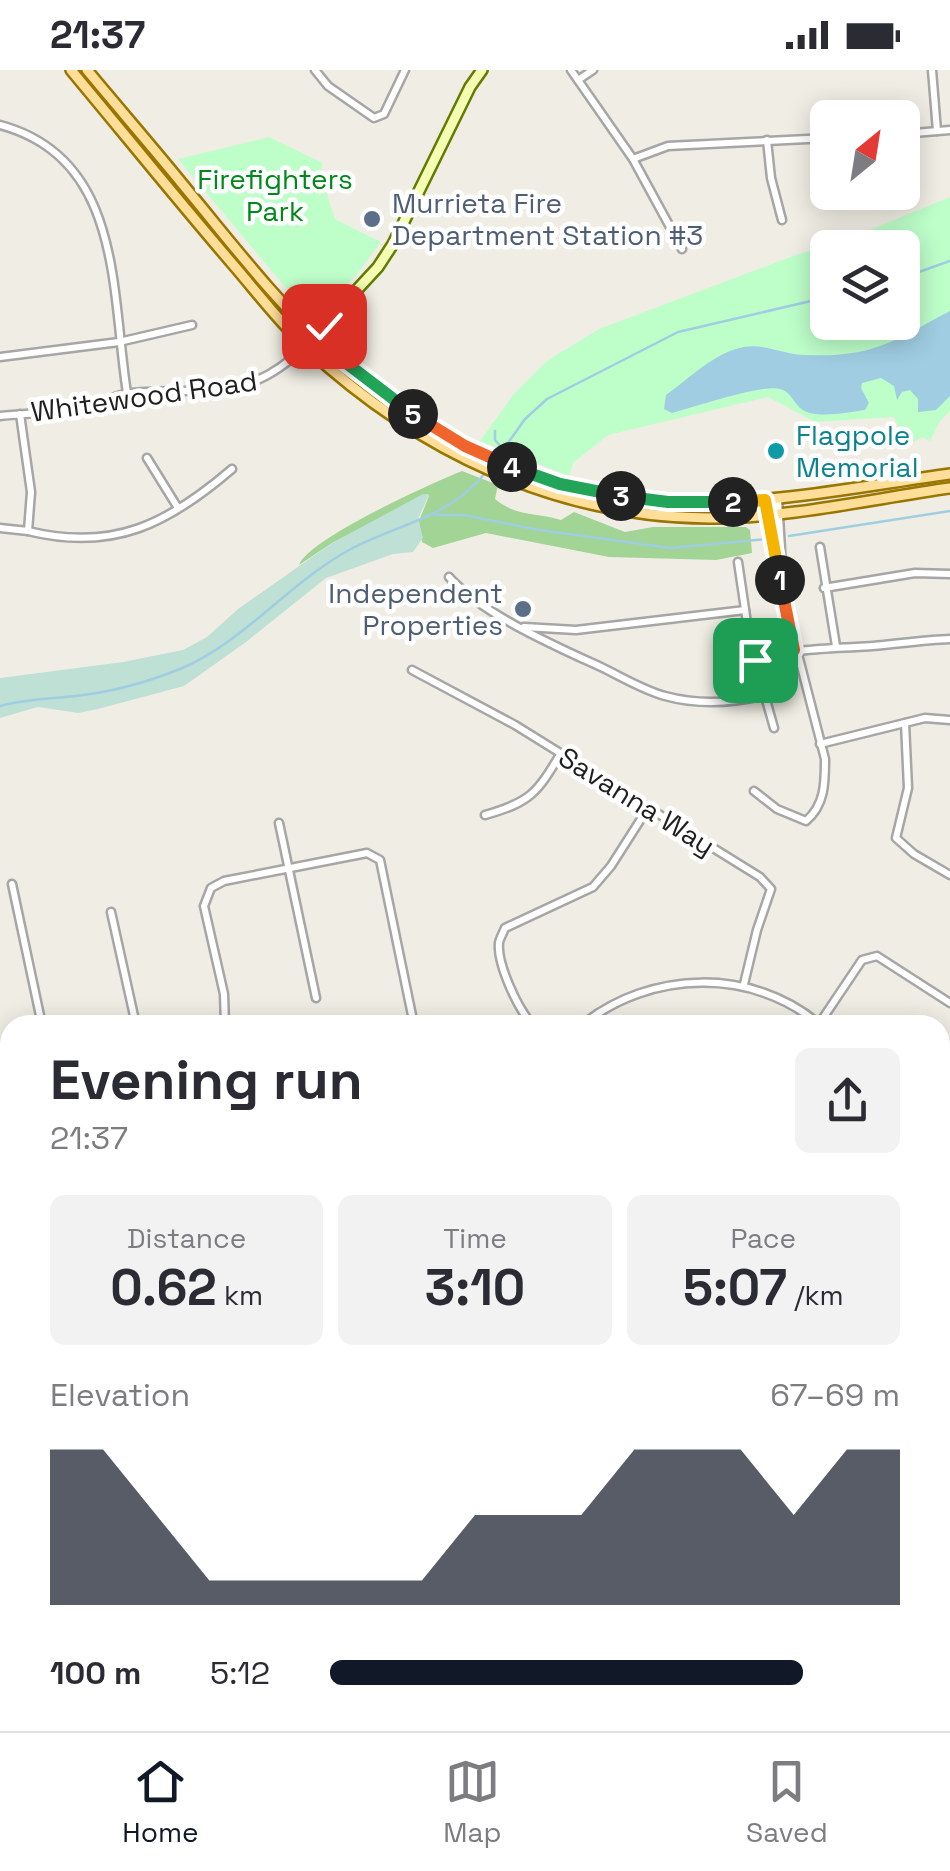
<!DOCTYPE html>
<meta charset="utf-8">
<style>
body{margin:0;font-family:"Space Grotesk",sans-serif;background:#f2f2f3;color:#2b2b33;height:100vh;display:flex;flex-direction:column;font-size:38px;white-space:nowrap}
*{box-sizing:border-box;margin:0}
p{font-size:32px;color:#7c7c81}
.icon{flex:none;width:55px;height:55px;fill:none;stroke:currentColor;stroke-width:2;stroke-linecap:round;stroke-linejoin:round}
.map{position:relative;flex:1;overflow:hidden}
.details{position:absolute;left:0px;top:945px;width:950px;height:718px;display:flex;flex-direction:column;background:#fff;border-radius:30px 30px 0 0;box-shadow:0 5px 25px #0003}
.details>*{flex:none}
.needle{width:65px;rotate:30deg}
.tools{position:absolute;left:810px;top:30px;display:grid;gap:20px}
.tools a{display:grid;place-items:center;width:110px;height:110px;border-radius:15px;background:#fff;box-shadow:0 5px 25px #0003;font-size:50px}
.pin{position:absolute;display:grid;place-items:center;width:85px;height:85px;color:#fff;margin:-42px;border-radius:20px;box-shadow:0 5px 15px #0006}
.km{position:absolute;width:50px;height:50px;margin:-25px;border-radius:50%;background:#222;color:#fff;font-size:28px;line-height:50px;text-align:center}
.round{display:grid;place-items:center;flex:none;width:105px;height:105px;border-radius:15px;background:#f2f2f3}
.summary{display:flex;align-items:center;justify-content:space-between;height:170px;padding:0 50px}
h1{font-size:55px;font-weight:800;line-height:75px}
.figures{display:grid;grid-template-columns:repeat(3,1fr);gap:15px;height:170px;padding:10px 50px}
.figures div{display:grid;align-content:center;border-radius:15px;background:#f2f2f3;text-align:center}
.figures b{font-size:50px;font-weight:800}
.figures small{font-size:28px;font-weight:400}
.figures p{font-size:28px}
.chart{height:280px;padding:20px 50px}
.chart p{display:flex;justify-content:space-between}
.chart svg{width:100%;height:180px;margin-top:10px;fill:#111827;opacity:.7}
ul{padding:0 50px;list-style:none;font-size:32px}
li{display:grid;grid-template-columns:160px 120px 1fr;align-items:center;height:75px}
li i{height:25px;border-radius:12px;background:#111827}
.status{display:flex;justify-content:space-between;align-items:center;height:70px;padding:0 50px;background:#fff;direction:ltr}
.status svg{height:28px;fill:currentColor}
.tabs{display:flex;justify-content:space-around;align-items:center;height:140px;border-top:2px solid #e1e1e2;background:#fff;font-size:28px;color:#7c7c81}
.tabs a{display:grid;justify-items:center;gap:5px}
.tabs .on{color:#111827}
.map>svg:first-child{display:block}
.forest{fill:#a1d495}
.wetland{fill:#bfe0d4}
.park{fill:#bdfec9;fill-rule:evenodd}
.water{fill:#a0cde2}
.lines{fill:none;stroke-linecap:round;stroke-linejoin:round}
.stream{stroke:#a0cde2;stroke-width:2.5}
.minor-casing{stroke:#a6a6a6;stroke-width:11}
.secondary-casing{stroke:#627b00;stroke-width:14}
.primary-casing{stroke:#997600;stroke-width:14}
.minor{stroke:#fff;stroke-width:6}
.secondary{stroke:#f4ffb3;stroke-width:9}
.primary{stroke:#ffde9a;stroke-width:9}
.split-1-casing{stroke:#fff;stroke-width:20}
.split-2-casing{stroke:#fff;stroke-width:20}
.split-3-casing{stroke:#fff;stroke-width:20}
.split-4-casing{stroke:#fff;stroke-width:20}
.split-5-casing{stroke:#fff;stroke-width:20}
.split-6-casing{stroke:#fff;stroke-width:20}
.split-7-casing{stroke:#fff;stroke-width:20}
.split-1{stroke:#f0652b;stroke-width:12}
.split-2{stroke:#f5b400;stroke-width:12}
.split-3{stroke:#22a559;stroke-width:12}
.split-4{stroke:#22a559;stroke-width:12}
.split-5{stroke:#f0652b;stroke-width:12}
.split-6{stroke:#22a559;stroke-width:12}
.split-7{stroke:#f5b400;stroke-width:12}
.service-dot{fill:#5c6f8a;stroke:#fff;stroke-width:4}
.culture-dot{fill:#0f9aa8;stroke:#fff;stroke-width:4}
.labels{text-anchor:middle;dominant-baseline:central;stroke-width:9;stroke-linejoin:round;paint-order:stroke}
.park-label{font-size:28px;fill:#01881a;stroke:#fff}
.service-label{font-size:28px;fill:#4e5e75;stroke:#fff;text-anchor:start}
.street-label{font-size:28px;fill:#1f1f1f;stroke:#fff}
.culture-label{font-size:28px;fill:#0d838f;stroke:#fff;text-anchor:start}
</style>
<div class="status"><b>21:37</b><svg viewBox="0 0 49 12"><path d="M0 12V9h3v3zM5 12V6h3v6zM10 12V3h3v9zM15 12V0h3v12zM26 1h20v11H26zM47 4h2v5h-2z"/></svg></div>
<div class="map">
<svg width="950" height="1661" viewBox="0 0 950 1661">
<rect width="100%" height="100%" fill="#f0eee4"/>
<path class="forest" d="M462,401L498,415L495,429C517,447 535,442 561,450L574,442L625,462L653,457H746L750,460L752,483L716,490L609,487L486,463L433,478L422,472L419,451L429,426L427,424L332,473L299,495C308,469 432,413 462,401Z"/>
<path class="wetland" d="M423,424L429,425L418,449L423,468L413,482L393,484L326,508L246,572L184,616L98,639L78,643L38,637L0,648V608L123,592L183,580L207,567L238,539L332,473Z"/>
<g class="park">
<path d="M269,67L323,93L320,103L335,149L381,172L357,204L319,244L307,243L178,89Z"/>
<path d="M950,127V341L940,351L930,371L922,367L914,372L903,369L894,347L815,352L768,327L608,365L573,393L569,406L480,371L513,325L547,291L599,259L793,186L850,168ZM828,178H902V252H828Z"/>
<path d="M347,1653H440L442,1661H348Z"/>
</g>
<path class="water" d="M950,241V326L936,340L918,342V329L910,320L902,322L897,330L894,316L881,308L862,313L861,318L869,333L865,340C850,342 816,349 803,340C794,335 792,322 780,319C762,314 694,337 672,343L664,339L666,325C690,308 715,282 744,277C764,273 785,285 805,285C874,288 893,271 950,241Z"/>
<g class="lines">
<g class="stream">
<path d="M902,208L950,191"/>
<path d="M495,361V370L503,379"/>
<path d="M498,387L525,349L547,329L678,262L828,227"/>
<path d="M436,445H464L539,460L671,478L767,469"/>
<path d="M789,466L950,441"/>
<path d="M0,636C29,628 55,629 83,625C116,621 150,611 180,599C244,572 289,513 349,480C399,453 449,449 487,401"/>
</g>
<g class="minor-casing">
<g id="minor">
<path d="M315,0L328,16L374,48L384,44L405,0"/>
<path d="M571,0L633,89L682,179"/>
<path d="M932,0L937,61"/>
<path d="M578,10L593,0"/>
<path d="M0,55C123,88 111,222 127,323"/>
<path d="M902,64L950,60"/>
<path d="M767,70L771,108L782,150"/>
<path d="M633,89L668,76L828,68"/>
<path d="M0,287L119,272L192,255"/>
<path d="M0,346C28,343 58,343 86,337C101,333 115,325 131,323C204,316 247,335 305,276"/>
<path d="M147,388L178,438"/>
<path d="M778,429L783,513"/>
<path d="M0,458L28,461L31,422L20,344"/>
<path d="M28,461C113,482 168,454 232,399"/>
<path d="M820,477L836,576"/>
<path d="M738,492L750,573L774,658"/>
<path d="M449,507C482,544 555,576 601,597C622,607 643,620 665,626C698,635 733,633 765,625"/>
<path d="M824,518L915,503L950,504"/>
<path d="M524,557L576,560L745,540"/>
<path d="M755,591C795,579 816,579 856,577C887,576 918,570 950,569"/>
<path d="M412,600L515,655L760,807L771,819L757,860L744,914"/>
<path d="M905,653L908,718L896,768L914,784L950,805"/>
<path d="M820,674L925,648L950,650"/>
<path d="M754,721L777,739L806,751C825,735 825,713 825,689L775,495L765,430"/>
<path d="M485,745C531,732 537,723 561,683"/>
<path d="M279,753L316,928"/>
<path d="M12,814L42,955"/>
<path d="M111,842L136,955"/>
<path d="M819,954L862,890L877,886L950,933"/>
<path d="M225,955L224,924L204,836L211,818L224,811L367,783L380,790L414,955"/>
<path d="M533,955C518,940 497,894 499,873C499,870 504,861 505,858L593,817L611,796L648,738"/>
<path d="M582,955C650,900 753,897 820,955"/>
<path d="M0,992L10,990"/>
<path d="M940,1065L950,1063"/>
<path d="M0,1089L10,1086"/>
<path d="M0,1184L10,1228"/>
<path d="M0,1271L10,1268"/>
<path d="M940,1272L950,1251"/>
<path d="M0,1332L10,1330"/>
<path d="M940,1383L950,1387"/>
<path d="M0,1477L10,1475"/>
<path d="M0,1595L10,1585"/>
<path d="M0,1640L10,1645"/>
<path d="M49,1652H75"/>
<path d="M335,1652L337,1661"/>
<path d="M660,1652L662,1661"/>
<path d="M845,1659L908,1661"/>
<path d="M518,1661L555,1652"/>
</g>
</g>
<g class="secondary-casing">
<g id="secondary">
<path d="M305,276L378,197L393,174L470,17L482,0"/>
<path d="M940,1466L950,1433"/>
<path d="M907,1661L908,1652"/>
</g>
</g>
<g class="primary-casing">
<g id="primary">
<path d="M71,0C126,66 180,133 236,198C259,225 281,254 307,278C418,381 556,447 709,448C790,448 871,429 950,418"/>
<path d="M87,0C121,41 156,81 189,122C233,175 275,230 325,276C418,364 542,427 671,432C765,436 857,417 950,404"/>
</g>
</g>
<use href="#minor" class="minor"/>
<use href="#secondary" class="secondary"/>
<use href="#primary" class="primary"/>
</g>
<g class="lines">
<g class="split-1-casing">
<path id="split-1" d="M755,590L794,580L780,510"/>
</g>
<g class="split-2-casing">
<path id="split-2" d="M733,432L765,430L780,510"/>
</g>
<g class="split-3-casing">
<path id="split-3" d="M621,426L668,432H733"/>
</g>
<g class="split-4-casing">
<path id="split-4" d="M512,397L560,414L621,426"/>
</g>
<g class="split-5-casing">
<path id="split-5" d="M413,344L465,376L512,397"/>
</g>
<g class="split-6-casing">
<path id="split-6" d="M324,276L413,344"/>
</g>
<g class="split-7-casing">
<path id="split-7" d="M324,276L314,266L324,256"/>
</g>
<use href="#split-1" class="split-1"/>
<use href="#split-2" class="split-2"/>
<use href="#split-3" class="split-3"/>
<use href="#split-4" class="split-4"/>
<use href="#split-5" class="split-5"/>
<use href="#split-6" class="split-6"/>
<use href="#split-7" class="split-7"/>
</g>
<g class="service-dot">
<circle cx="372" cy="149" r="10"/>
<circle cx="523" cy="539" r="10"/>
</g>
<circle class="culture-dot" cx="776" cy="381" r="10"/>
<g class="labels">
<g class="park-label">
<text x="275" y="109">Firefighters<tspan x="275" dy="32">Park</tspan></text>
</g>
<g class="service-label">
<text x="392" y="133">Murrieta Fire<tspan x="392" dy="32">Department Station #3</tspan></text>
<text x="503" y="523" text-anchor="end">Independent<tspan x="503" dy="32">Properties</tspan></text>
</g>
<g class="street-label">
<text transform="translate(144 326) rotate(-8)">Whitewood Road</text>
<text transform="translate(637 731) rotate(32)">Savanna Way</text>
</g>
<g class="culture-label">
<text x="796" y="365">Flagpole<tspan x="796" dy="32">Memorial</tspan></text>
</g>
</g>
</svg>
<div class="tools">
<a><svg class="needle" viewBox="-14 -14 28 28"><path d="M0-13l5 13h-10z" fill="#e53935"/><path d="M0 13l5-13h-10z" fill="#7c7c81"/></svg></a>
<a><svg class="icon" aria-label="layers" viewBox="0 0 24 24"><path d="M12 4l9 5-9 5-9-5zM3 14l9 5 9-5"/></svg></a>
</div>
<div class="pin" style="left:755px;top:590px;background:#1e9e55"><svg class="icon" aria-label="arrive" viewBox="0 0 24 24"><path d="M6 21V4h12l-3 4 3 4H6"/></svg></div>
<div class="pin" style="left:324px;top:256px;background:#d93025"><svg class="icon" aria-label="check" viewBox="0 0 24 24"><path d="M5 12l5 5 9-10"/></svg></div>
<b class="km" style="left:780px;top:510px">1</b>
<b class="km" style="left:733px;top:432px">2</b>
<b class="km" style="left:621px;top:426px">3</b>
<b class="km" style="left:512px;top:397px">4</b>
<b class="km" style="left:413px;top:344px">5</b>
<section class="details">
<div class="summary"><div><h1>Evening run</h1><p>21:37</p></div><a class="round"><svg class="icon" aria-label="share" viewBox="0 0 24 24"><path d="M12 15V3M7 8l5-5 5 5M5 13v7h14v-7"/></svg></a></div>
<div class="figures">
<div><p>Distance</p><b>0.62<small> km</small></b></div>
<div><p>Time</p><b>3:10</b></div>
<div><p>Pace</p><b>5:07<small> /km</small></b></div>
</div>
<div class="chart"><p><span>Elevation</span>67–69 m</p>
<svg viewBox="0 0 160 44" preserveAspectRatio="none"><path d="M0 44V6L10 6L20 22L30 38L40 38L50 38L60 38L70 38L80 22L90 22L100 22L110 6L120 6L130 6L140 22L150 6L160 6V44z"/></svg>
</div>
<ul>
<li><b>100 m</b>5:12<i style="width:83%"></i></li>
</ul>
</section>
</div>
<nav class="tabs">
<a class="on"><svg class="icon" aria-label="home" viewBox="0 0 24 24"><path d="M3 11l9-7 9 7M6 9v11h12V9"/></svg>Home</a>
<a><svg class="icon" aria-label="map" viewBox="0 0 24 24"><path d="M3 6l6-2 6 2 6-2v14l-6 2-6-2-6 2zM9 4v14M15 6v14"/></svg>Map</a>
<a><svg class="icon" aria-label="saved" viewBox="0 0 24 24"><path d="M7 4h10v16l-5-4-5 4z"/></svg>Saved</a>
</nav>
